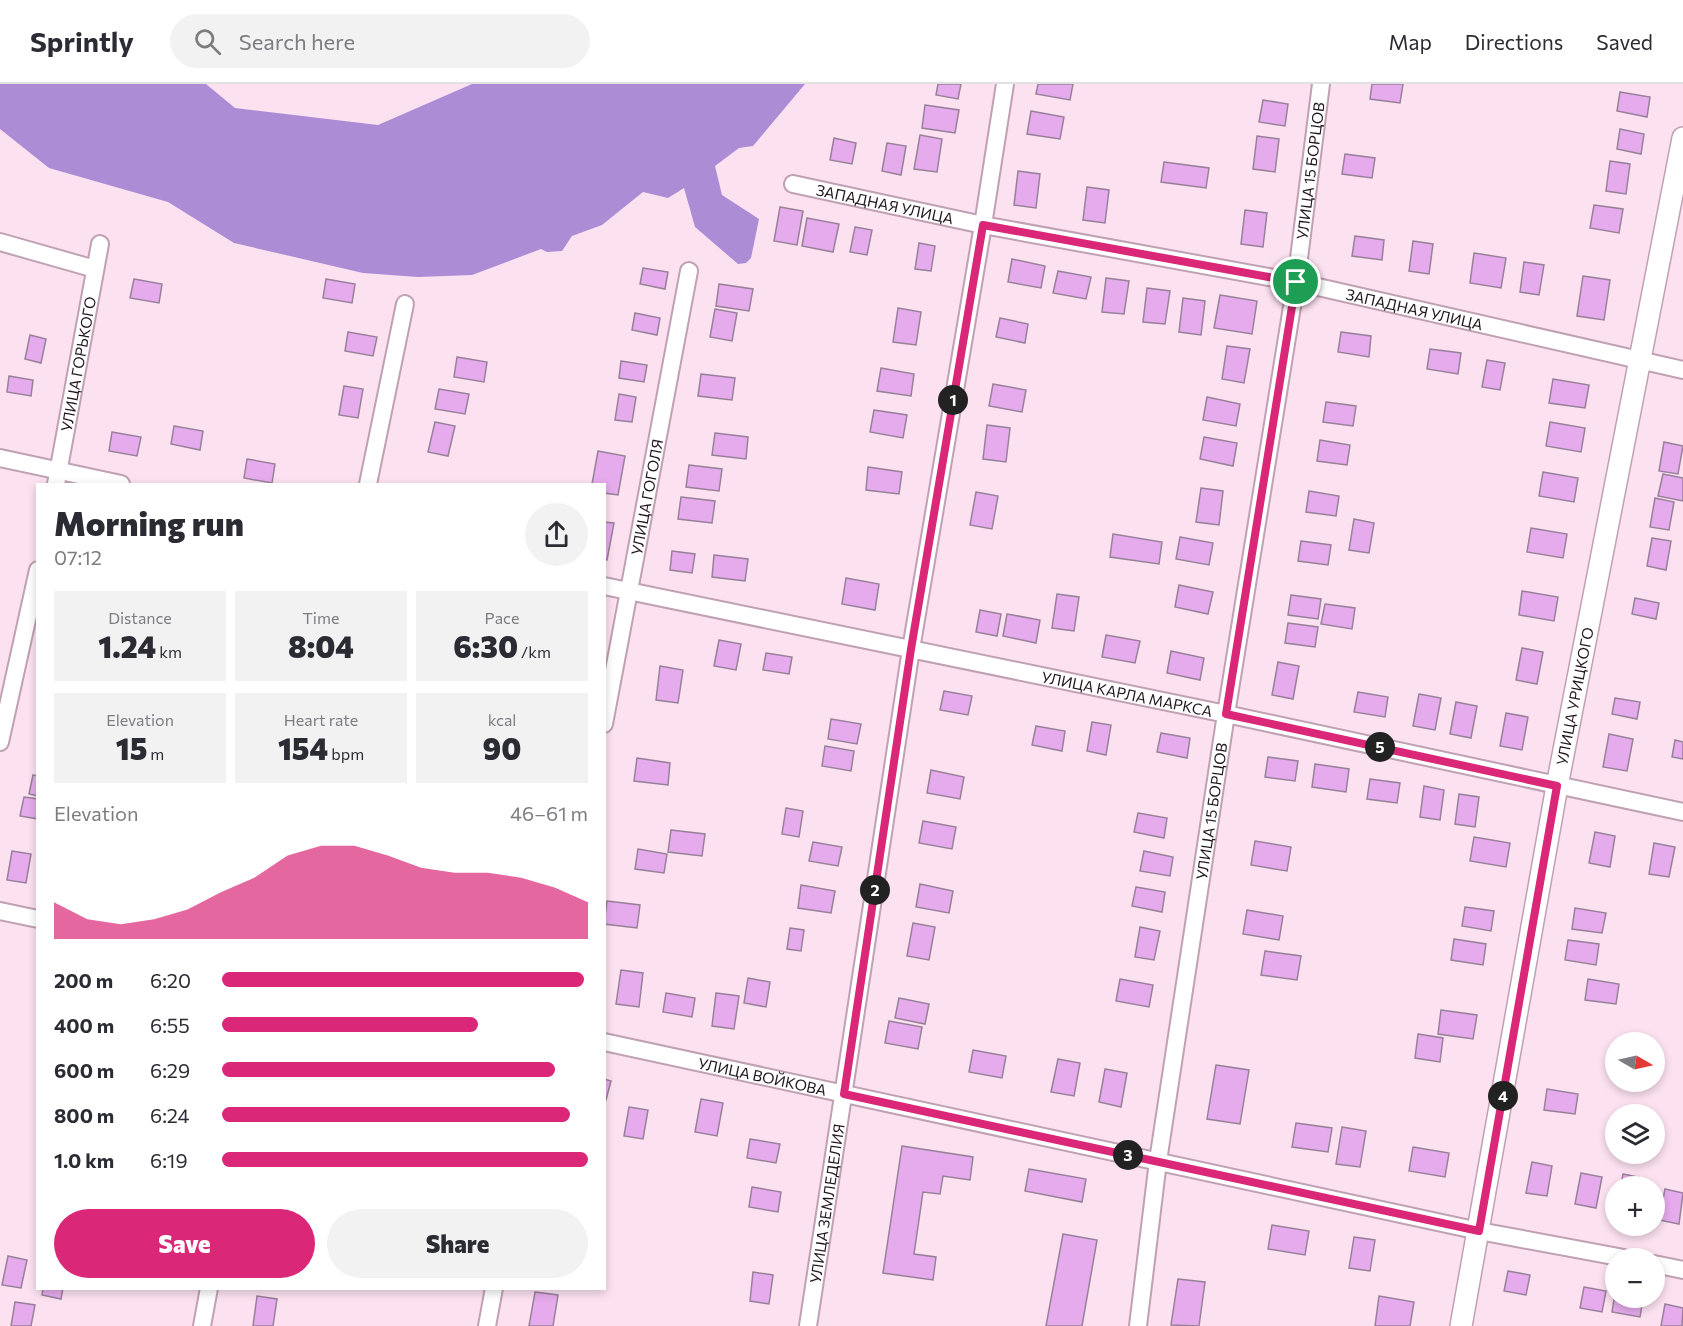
<!DOCTYPE html>
<meta charset="utf-8">
<style>
body{margin:0;font-family:Commissioner,sans-serif;background:#f2f2f3;color:#2b2b33;height:100vh;display:flex;flex-direction:column;font-size:22px;white-space:nowrap}
*{box-sizing:border-box;margin:0}
p{font-size:20px;color:#7c7c81}
.icon{flex:none;width:33px;height:33px;fill:none;stroke:currentColor;stroke-width:2;stroke-linecap:round;stroke-linejoin:round}
.map{position:relative;flex:1;overflow:hidden}
.drawer{position:absolute;left:36px;top:399px;width:570px;height:807px;display:flex;flex-direction:column;background:#fff;border-radius:0px;box-shadow:0 3px 9px #0003}
.drawer>*{flex:none}
.needle{width:39px;rotate:99deg}
.buttons{position:absolute;left:1605px;top:948px;display:grid;gap:12px}
.buttons a{display:grid;place-items:center;width:60px;height:60px;border-radius:50%;background:#fff;box-shadow:0 3px 9px #0003;font-size:30px}
.pin{position:absolute;display:grid;place-items:center;width:51px;height:51px;color:#fff;margin:-26px;border:3px solid #fff;border-radius:50%;box-shadow:0 2px 6px #0007}
.km{position:absolute;width:30px;height:30px;margin:-15px;border-radius:50%;background:#222;color:#fff;font-size:16px;line-height:30px;text-align:center}
.round{display:grid;place-items:center;flex:none;width:63px;height:63px;border-radius:32px;background:#f2f2f3}
.head{display:flex;align-items:center;justify-content:space-between;height:102px;padding:0 18px}
h1{font-size:33px;font-weight:800;line-height:45px}
.figures{display:grid;grid-template-columns:repeat(3,1fr);gap:9px;height:102px;padding:6px 18px}
.figures div{display:grid;align-content:center;border-radius:0px;background:#f2f2f3;text-align:center}
.figures b{font-size:30px;font-weight:800}
.figures small{font-size:16px;font-weight:400}
.figures p{font-size:16px}
.chart{height:168px;padding:12px 18px}
.chart p{display:flex;justify-content:space-between}
.chart svg{width:100%;height:108px;margin-top:6px;fill:#db2777;opacity:.7}
.primary-button{display:flex;gap:12px;margin-top:auto;padding:12px 18px}
.primary-button a{flex:1;height:69px;border-radius:36px;background:#db2777;color:#fff;font-size:24px;font-weight:800;line-height:69px;text-align:center}
.primary-button a+a{background:#f2f2f3;color:#2b2b33}
ul{padding:0 18px;list-style:none;font-size:20px}
li{display:grid;grid-template-columns:96px 72px 1fr;align-items:center;height:45px}
li i{height:15px;border-radius:8px;background:#db2777}
header{display:flex;align-items:center;gap:36px;box-sizing:border-box;height:84px;padding:0 30px;background:#fff;border-bottom:2px solid #e1e1e2}
header strong{font-size:28px}
nav{display:flex;gap:33px;margin-inline-start:auto;font-size:21px}
.search{width:420px;height:54px;background:#f2f2f3;display:flex;align-items:center;gap:15px;box-sizing:border-box;padding:0 21px;border-radius:33px;color:#7c7c81;font-size:22px}
.map>svg:first-child{display:block}
.water{fill:#ac8cd5}
.building{fill:#e6abed;stroke:#978199;stroke-width:1.5}
.lines{fill:none;stroke-linecap:round;stroke-linejoin:round}
.minor-casing{stroke:#c0a1b4;stroke-width:20}
.tertiary-casing{stroke:#c0a1b4;stroke-width:24}
.minor{stroke:#fff;stroke-width:16}
.tertiary{stroke:#fff;stroke-width:21}
.route-casing{stroke:#fff;stroke-width:12}
.route{stroke:#db2777;stroke-width:8}
.labels{text-anchor:middle;dominant-baseline:central;stroke-width:4.5;stroke-linejoin:round;paint-order:stroke}
.street-label{font-size:15px;fill:#22171e;stroke:#fcf5f9}
</style>
<header>
<strong>Sprintly</strong>
<div class="search"><svg class="icon" aria-label="search" viewBox="0 0 24 24"><circle cx="10" cy="10" r="6"/><path d="M15 15l6 6"/></svg>Search here</div>
<nav><a>Map</a><a>Directions</a><a>Saved</a></nav>
</header>
<div class="map">
<svg width="1683" height="1242" viewBox="0 0 1683 1242">
<rect width="100%" height="100%" fill="#fce1f1"/>
<path class="water" d="M0,0H206L235,24L378,41L472,0H805L753,62L739,64L715,82L722,111L759,135L751,174L746,179L738,180L695,143L684,104L668,114L643,108L602,141L572,152L562,167L547,168L541,165L472,191L418,193L363,189L234,159L168,118L49,84L0,45Z"/>
<g class="building">
<path d="M938,0H961L958,15L936,11Z"/>
<path d="M1038,0H1073L1070,16L1036,10Z"/>
<path d="M1372,0H1403L1400,19L1370,15Z"/>
<path d="M1620,8L1650,13L1647,33L1617,27Z"/>
<path d="M1263,16L1288,20L1285,42L1259,38Z"/>
<path d="M925,21L959,26L955,49L922,44Z"/>
<path d="M1031,27L1064,33L1060,55L1027,50Z"/>
<path d="M1620,45L1644,50L1641,70L1617,65Z"/>
<path d="M920,51L942,55L937,88L914,85Z"/>
<path d="M1257,52L1279,55L1275,88L1253,85Z"/>
<path d="M834,54L856,59L852,80L830,76Z"/>
<path d="M887,59L906,62L901,91L882,87Z"/>
<path d="M1345,70L1375,74L1372,94L1342,90Z"/>
<path d="M1610,77L1630,80L1626,110L1606,107Z"/>
<path d="M1164,78L1209,84L1206,104L1161,98Z"/>
<path d="M1018,87L1040,90L1036,124L1014,121Z"/>
<path d="M1087,103L1109,106L1105,139L1083,136Z"/>
<path d="M1594,121L1623,125L1619,149L1590,144Z"/>
<path d="M780,123L803,127L797,161L774,157Z"/>
<path d="M1245,126L1267,129L1263,163L1241,160Z"/>
<path d="M807,134L839,140L833,168L802,162Z"/>
<path d="M855,143L872,146L867,171L850,168Z"/>
<path d="M1355,152L1384,156L1382,176L1352,172Z"/>
<path d="M1413,157L1433,160L1429,190L1409,187Z"/>
<path d="M919,159L935,162L931,187L915,185Z"/>
<path d="M1474,169L1506,174L1501,204L1470,199Z"/>
<path d="M1012,175L1045,182L1041,204L1008,198Z"/>
<path d="M1524,178L1544,181L1539,211L1520,208Z"/>
<path d="M643,184L668,188L665,205L640,200Z"/>
<path d="M1058,187L1091,193L1086,215L1053,209Z"/>
<path d="M1583,192L1610,196L1604,236L1577,232Z"/>
<path d="M1106,194L1129,197L1124,230L1102,228Z"/>
<path d="M134,195L162,200L159,219L130,214Z"/>
<path d="M326,195L355,200L352,219L323,214Z"/>
<path d="M719,200L753,205L749,227L716,222Z"/>
<path d="M1147,204L1170,207L1165,240L1143,238Z"/>
<path d="M1220,211L1257,217L1252,250L1214,244Z"/>
<path d="M1183,214L1205,217L1201,251L1179,248Z"/>
<path d="M898,224L921,228L916,261L893,258Z"/>
<path d="M715,225L737,229L732,257L710,253Z"/>
<path d="M635,229L660,234L657,251L632,246Z"/>
<path d="M1000,234L1028,240L1025,259L996,253Z"/>
<path d="M348,248L377,253L373,272L345,267Z"/>
<path d="M1341,248L1371,252L1369,273L1338,268Z"/>
<path d="M30,251L46,255L41,279L25,275Z"/>
<path d="M1227,262L1250,265L1244,299L1222,295Z"/>
<path d="M1430,265L1461,269L1458,290L1427,285Z"/>
<path d="M457,273L487,278L484,298L454,293Z"/>
<path d="M1487,276L1505,279L1500,306L1482,303Z"/>
<path d="M621,277L647,281L644,298L619,294Z"/>
<path d="M881,284L914,290L911,312L877,307Z"/>
<path d="M701,290L735,294L732,316L698,312Z"/>
<path d="M9,292L33,296L31,312L7,308Z"/>
<path d="M1553,295L1589,301L1585,324L1549,319Z"/>
<path d="M993,300L1026,306L1022,328L989,322Z"/>
<path d="M344,302L363,305L358,334L339,331Z"/>
<path d="M439,305L469,310L465,330L435,325Z"/>
<path d="M619,310L636,313L632,338L615,336Z"/>
<path d="M1207,313L1240,320L1236,342L1203,336Z"/>
<path d="M1326,318L1356,322L1353,342L1323,338Z"/>
<path d="M874,326L907,331L903,354L870,348Z"/>
<path d="M435,338L455,342L448,372L428,368Z"/>
<path d="M1550,338L1585,344L1581,368L1546,362Z"/>
<path d="M987,341L1010,344L1006,378L983,375Z"/>
<path d="M174,342L203,347L200,366L171,360Z"/>
<path d="M112,348L141,353L137,372L109,367Z"/>
<path d="M715,349L748,353L746,375L712,371Z"/>
<path d="M1204,353L1237,359L1233,382L1200,375Z"/>
<path d="M1320,356L1350,361L1347,381L1317,377Z"/>
<path d="M1664,358L1683,362L1678,390L1659,387Z"/>
<path d="M598,367L625,372L618,411L604,409V400H592Z"/>
<path d="M247,375L275,380L272,399L244,394Z"/>
<path d="M689,381L722,385L719,407L686,403Z"/>
<path d="M868,383L902,388L899,410L866,406Z"/>
<path d="M1543,388L1578,394L1574,418L1539,412Z"/>
<path d="M1663,390L1683,394V417L1658,412Z"/>
<path d="M1201,404L1223,407L1219,441L1196,438Z"/>
<path d="M1309,407L1339,412L1336,432L1306,428Z"/>
<path d="M976,408L998,412L992,445L970,441Z"/>
<path d="M681,413L715,417L712,439L678,435Z"/>
<path d="M1655,414L1674,418L1669,446L1650,443Z"/>
<path d="M1354,435L1374,439L1369,469L1349,466Z"/>
<path d="M604,438L614,439L607,476L604,475Z"/>
<path d="M1531,444L1567,450L1563,474L1527,468Z"/>
<path d="M1113,450L1162,458L1159,480L1110,473Z"/>
<path d="M1180,453L1213,459L1209,481L1176,475Z"/>
<path d="M1652,454L1671,457L1666,486L1647,482Z"/>
<path d="M1301,457L1331,461L1328,481L1298,477Z"/>
<path d="M672,467L695,470L692,489L670,486Z"/>
<path d="M714,471L748,475L745,497L712,493Z"/>
<path d="M846,494L879,500L875,526L842,520Z"/>
<path d="M1179,501L1213,508L1208,530L1175,523Z"/>
<path d="M1522,507L1558,513L1554,537L1519,531Z"/>
<path d="M1057,510L1079,513L1074,547L1052,544Z"/>
<path d="M1291,511L1321,515L1318,535L1288,531Z"/>
<path d="M1635,514L1659,519L1656,535L1632,530Z"/>
<path d="M1325,520L1355,524L1352,545L1321,540Z"/>
<path d="M980,526L1001,530L997,552L976,548Z"/>
<path d="M1007,530L1040,536L1036,559L1003,552Z"/>
<path d="M1288,539L1318,543L1315,563L1285,559Z"/>
<path d="M1106,551L1140,557L1135,579L1102,573Z"/>
<path d="M719,556L741,560L736,586L714,582Z"/>
<path d="M1522,564L1543,568L1537,600L1516,596Z"/>
<path d="M1171,567L1204,574L1200,596L1167,589Z"/>
<path d="M766,569L792,573L789,590L763,586Z"/>
<path d="M1278,578L1299,582L1293,615L1272,611Z"/>
<path d="M660,582L683,586L678,619L656,616Z"/>
<path d="M944,607L972,612L968,631L940,626Z"/>
<path d="M1358,608L1388,613L1385,633L1354,628Z"/>
<path d="M1419,610L1441,614L1435,646L1413,642Z"/>
<path d="M1615,614L1640,618L1637,635L1612,630Z"/>
<path d="M1456,618L1477,622L1471,654L1450,650Z"/>
<path d="M1506,629L1528,633L1522,666L1500,662Z"/>
<path d="M831,635L861,640L857,660L828,655Z"/>
<path d="M1092,638L1111,641L1106,671L1087,667Z"/>
<path d="M1036,642L1065,647L1062,667L1032,661Z"/>
<path d="M1161,649L1190,654L1187,674L1157,668Z"/>
<path d="M1609,650L1633,655L1627,687L1603,683Z"/>
<path d="M1675,656L1683,658V675L1672,673Z"/>
<path d="M825,662L854,667L851,687L822,682Z"/>
<path d="M1268,673L1298,677L1295,697L1265,693Z"/>
<path d="M637,674L670,679L668,701L634,697Z"/>
<path d="M1315,680L1349,685L1346,708L1312,703Z"/>
<path d="M931,686L964,693L960,715L927,709Z"/>
<path d="M33,691L38,692V712L29,710Z"/>
<path d="M1370,695L1400,699L1397,719L1367,715Z"/>
<path d="M1424,702L1444,706L1440,736L1420,733Z"/>
<path d="M1459,710L1479,713L1475,743L1455,740Z"/>
<path d="M24,713L38,715V735L20,732Z"/>
<path d="M786,724L803,727L799,753L782,750Z"/>
<path d="M1138,729L1167,734L1164,754L1134,748Z"/>
<path d="M923,737L956,743L952,765L919,759Z"/>
<path d="M671,746L705,750L702,772L668,768Z"/>
<path d="M1595,748L1615,752L1610,783L1589,779Z"/>
<path d="M1474,753L1510,759L1506,783L1470,777Z"/>
<path d="M1255,757L1291,763L1287,787L1251,781Z"/>
<path d="M813,758L842,763L838,782L809,777Z"/>
<path d="M1654,759L1675,763L1669,793L1649,790Z"/>
<path d="M638,765L667,770L664,789L635,785Z"/>
<path d="M12,767L31,770L26,799L7,796Z"/>
<path d="M1144,767L1173,773L1170,792L1140,787Z"/>
<path d="M920,800L953,807L949,829L916,823Z"/>
<path d="M801,801L835,807L831,829L798,824Z"/>
<path d="M1136,803L1165,808L1162,828L1132,822Z"/>
<path d="M607,817L640,821L637,844L604,840Z"/>
<path d="M1465,823L1494,827L1491,847L1462,842Z"/>
<path d="M1575,824L1606,829L1602,849L1572,845Z"/>
<path d="M1247,826L1283,832L1279,856L1243,850Z"/>
<path d="M913,839L935,843L929,876L907,872Z"/>
<path d="M1140,843L1160,847L1154,876L1135,873Z"/>
<path d="M790,844L804,846L801,867L787,865Z"/>
<path d="M1454,855L1486,860L1483,881L1451,876Z"/>
<path d="M1568,856L1599,860L1596,881L1565,876Z"/>
<path d="M1265,867L1301,872L1297,896L1261,891Z"/>
<path d="M621,886L643,889L639,923L616,920Z"/>
<path d="M748,894L770,898L766,923L744,919Z"/>
<path d="M1120,895L1153,901L1149,923L1116,917Z"/>
<path d="M1588,895L1619,900L1616,920L1585,916Z"/>
<path d="M666,909L695,914L692,933L663,928Z"/>
<path d="M716,909L739,912L734,945L712,942Z"/>
<path d="M899,914L929,920L925,940L895,934Z"/>
<path d="M1441,926L1477,931L1473,955L1438,950Z"/>
<path d="M889,937L922,943L918,965L885,959Z"/>
<path d="M1418,950L1443,954L1440,978L1415,974Z"/>
<path d="M973,966L1006,972L1002,994L969,988Z"/>
<path d="M1058,975L1080,979L1074,1012L1051,1008Z"/>
<path d="M1216,981L1249,986L1240,1040L1207,1035Z"/>
<path d="M1105,985L1127,989L1121,1023L1099,1018Z"/>
<path d="M604,995L611,997L606,1016L604,1015Z"/>
<path d="M1547,1005L1578,1010L1575,1030L1544,1026Z"/>
<path d="M701,1015L723,1019L717,1052L695,1048Z"/>
<path d="M629,1023L648,1026L643,1055L624,1052Z"/>
<path d="M1296,1039L1332,1044L1328,1068L1292,1063Z"/>
<path d="M1342,1043L1366,1047L1360,1083L1336,1080Z"/>
<path d="M750,1055L780,1060L776,1079L747,1074Z"/>
<path d="M902,1062L973,1073L970,1096L943,1092L940,1110L923,1108L914,1170L936,1173L933,1196L883,1189Z"/>
<path d="M1413,1063L1449,1069L1445,1093L1409,1087Z"/>
<path d="M1532,1078L1552,1082L1547,1112L1526,1109Z"/>
<path d="M1029,1085L1086,1095L1082,1118L1025,1107Z"/>
<path d="M1581,1089L1602,1093L1596,1124L1575,1120Z"/>
<path d="M1623,1090L1643,1094L1642,1102H1621Z"/>
<path d="M752,1103L781,1108L778,1128L749,1123Z"/>
<path d="M1665,1105L1683,1109L1679,1140L1659,1136Z"/>
<path d="M1272,1141L1309,1147L1305,1171L1268,1165Z"/>
<path d="M1063,1150L1097,1156L1082,1242H1046Z"/>
<path d="M1354,1153L1375,1156L1370,1187L1349,1184Z"/>
<path d="M8,1172L27,1176L21,1204L2,1201Z"/>
<path d="M1508,1187L1530,1191L1526,1211L1504,1207Z"/>
<path d="M753,1188L773,1191L769,1220L750,1217Z"/>
<path d="M1178,1195L1205,1198L1199,1242L1171,1241Z"/>
<path d="M1584,1203L1606,1207L1602,1228L1580,1224Z"/>
<path d="M43,1204H63L61,1215L42,1211Z"/>
<path d="M535,1208L558,1211L553,1242H529Z"/>
<path d="M1615,1209L1616,1214L1643,1215L1640,1233L1612,1228Z"/>
<path d="M257,1212L277,1215L273,1242H253Z"/>
<path d="M1379,1212L1414,1218L1410,1242H1375Z"/>
<path d="M15,1218L35,1221L31,1242H11Z"/>
<path d="M1665,1220L1683,1224L1682,1242H1661Z"/>
</g>
<g class="lines">
<g class="minor-casing">
<g id="minor">
<path id="s1" d="M793,100L983,141L1296,198L1683,286"/>
<path d="M0,158L95,185"/>
<path d="M0,374L121,400"/>
<path id="s2" d="M56,400L100,160"/>
<path d="M368,400L405,220"/>
<path id="s3" d="M604,502L1226,630L1683,728"/>
<path id="s4" d="M604,640L689,187"/>
<path d="M0,658L38,486"/>
<path d="M0,827L38,835"/>
<path id="s5" d="M604,958L1479,1147L1624,1174"/>
<path d="M1654,1180L1683,1186"/>
<path d="M202,1242L209,1204"/>
<path d="M487,1242L494,1204"/>
<path id="s6" d="M808,1242L911,565L983,141L1005,0"/>
<path id="s7" d="M1138,1242L1158,1077L1226,630L1296,198L1321,0"/>
</g>
</g>
<g class="tertiary-casing">
<g id="tertiary">
<path id="s8" d="M1461,1242L1557,702L1683,54"/>
</g>
</g>
<use href="#minor" class="minor"/>
<use href="#tertiary" class="tertiary"/>
</g>
<g class="lines">
<g class="route-casing">
<path id="route" d="M983,141L1296,198L1226,630L1557,702L1479,1147L844,1010L911,565Z"/>
</g>
<use href="#route" class="route"/>
</g>
<g class="labels">
<g class="street-label">
<text stroke="none"><textPath href="#s7" startOffset="1168">УЛИЦА 15 БОРЦОВ</textPath></text>
<text stroke="none"><textPath href="#s1" startOffset="94">ЗАПАДНАЯ УЛИЦА</textPath></text>
<text stroke="none"><textPath href="#s1" startOffset="634">ЗАПАДНАЯ УЛИЦА</textPath></text>
<text stroke="none"><textPath href="#s2" startOffset="122">УЛИЦА ГОРЬКОГО</textPath></text>
<text stroke="none"><textPath href="#s4" startOffset="231">УЛИЦА ГОГОЛЯ</textPath></text>
<text stroke="none"><textPath href="#s3" startOffset="534">УЛИЦА КАРЛА МАРКСА</textPath></text>
<text stroke="none"><textPath href="#s8" startOffset="640">УЛИЦА УРИЦКОГО</textPath></text>
<text stroke="none"><textPath href="#s7" startOffset="520">УЛИЦА 15 БОРЦОВ</textPath></text>
<text stroke="none"><textPath href="#s5" startOffset="162">УЛИЦА ВОЙКОВА</textPath></text>
<text stroke="none"><textPath href="#s6" startOffset="124">УЛИЦА ЗЕМЛЕДЕЛИЯ</textPath></text>
</g>
</g>
</svg>
<div class="buttons">
<a><svg class="needle" viewBox="-14 -14 28 28"><path d="M0-13l5 13h-10z" fill="#e53935"/><path d="M0 13l5-13h-10z" fill="#7c7c81"/></svg></a>
<a><svg class="icon" aria-label="layers" viewBox="0 0 24 24"><path d="M12 4l9 5-9 5-9-5zM3 14l9 5 9-5"/></svg></a>
<a>+</a>
<a>−</a>
</div>
<div class="pin" style="left:1296px;top:198px;background:#1e9e55"><svg class="icon" aria-label="arrive" viewBox="0 0 24 24"><path d="M6 21V4h12l-3 4 3 4H6"/></svg></div>
<b class="km" style="left:953px;top:316px">1</b>
<b class="km" style="left:875px;top:806px">2</b>
<b class="km" style="left:1128px;top:1071px">3</b>
<b class="km" style="left:1503px;top:1012px">4</b>
<b class="km" style="left:1380px;top:663px">5</b>
<section class="drawer">
<div class="head"><div><h1>Morning run</h1><p>07:12</p></div><a class="round"><svg class="icon" aria-label="share" viewBox="0 0 24 24"><path d="M12 15V3M7 8l5-5 5 5M5 13v7h14v-7"/></svg></a></div>
<div class="figures">
<div><p>Distance</p><b>1.24<small> km</small></b></div>
<div><p>Time</p><b>8:04</b></div>
<div><p>Pace</p><b>6:30<small> /km</small></b></div>
</div>
<div class="figures">
<div><p>Elevation</p><b>15<small> m</small></b></div>
<div><p>Heart rate</p><b>154<small> bpm</small></b></div>
<div><p>kcal</p><b>90</b></div>
</div>
<div class="chart"><p><span>Elevation</span>46–61 m</p>
<svg viewBox="0 0 160 44" preserveAspectRatio="none"><path d="M0 44V29L10 36L20 38L30 36L40 32L50 25L60 19L70 10L80 6L90 6L100 10L110 15L120 17L130 17L140 19L150 23L160 29V44z"/></svg>
</div>
<ul>
<li><b>200 m</b>6:20<i style="width:99%"></i></li>
<li><b>400 m</b>6:55<i style="width:70%"></i></li>
<li><b>600 m</b>6:29<i style="width:91%"></i></li>
<li><b>800 m</b>6:24<i style="width:95%"></i></li>
<li><b>1.0 km</b>6:19<i style="width:100%"></i></li>
</ul>
<div class="primary-button"><a>Save</a><a>Share</a></div>
</section>
</div>
